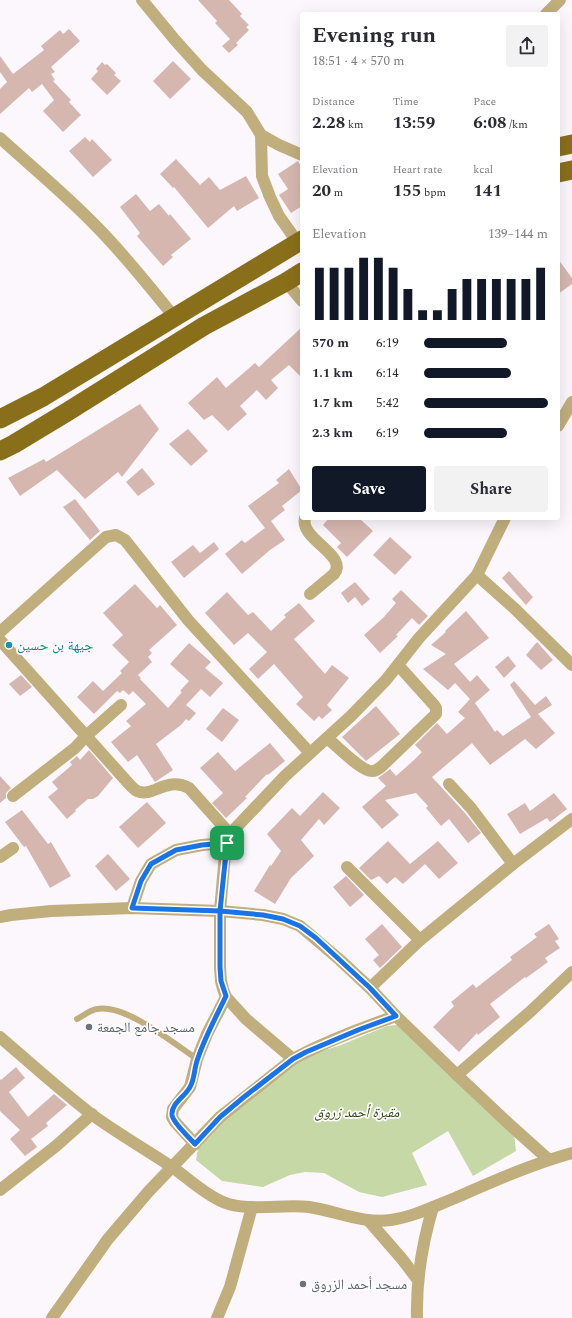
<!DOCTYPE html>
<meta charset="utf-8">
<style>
body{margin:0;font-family:Spectral,"Noto Naskh Arabic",serif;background:#f2f2f3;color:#2b2b33;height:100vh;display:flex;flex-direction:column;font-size:15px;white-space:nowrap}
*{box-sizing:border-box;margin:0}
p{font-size:13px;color:#7c7c81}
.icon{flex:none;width:22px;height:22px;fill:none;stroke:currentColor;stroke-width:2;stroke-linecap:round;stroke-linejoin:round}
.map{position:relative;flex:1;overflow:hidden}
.panel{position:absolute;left:300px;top:12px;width:260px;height:508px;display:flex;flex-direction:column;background:#fff;border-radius:4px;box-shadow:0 4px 16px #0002}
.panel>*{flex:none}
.pin{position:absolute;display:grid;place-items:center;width:34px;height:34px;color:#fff;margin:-17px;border-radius:8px;box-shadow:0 2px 6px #0006}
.round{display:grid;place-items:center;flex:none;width:42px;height:42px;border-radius:4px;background:#f2f2f3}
.summary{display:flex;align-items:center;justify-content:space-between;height:68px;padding:0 12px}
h1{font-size:22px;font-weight:700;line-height:30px}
.metrics{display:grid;grid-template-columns:repeat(3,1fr);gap:6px;height:68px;padding:4px 12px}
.metrics div{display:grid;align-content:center}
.metrics b{font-size:17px;font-weight:700}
.metrics small{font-size:11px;font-weight:400}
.metrics p{font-size:11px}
.chart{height:112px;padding:8px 12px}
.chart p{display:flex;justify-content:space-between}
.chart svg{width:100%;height:72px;margin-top:4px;stroke:#111827;stroke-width:6}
.cta{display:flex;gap:8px;margin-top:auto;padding:8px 12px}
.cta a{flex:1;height:46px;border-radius:4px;background:#111827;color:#fff;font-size:16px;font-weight:700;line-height:46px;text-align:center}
.cta a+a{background:#f2f2f3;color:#2b2b33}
ul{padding:0 12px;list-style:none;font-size:13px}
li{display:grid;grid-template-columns:64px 48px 1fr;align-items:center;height:30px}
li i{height:10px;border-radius:5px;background:#111827}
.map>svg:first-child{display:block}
.green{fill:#c5d8a6}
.building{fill:#d6b7af}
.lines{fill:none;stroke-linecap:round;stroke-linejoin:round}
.service{stroke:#c0ae7d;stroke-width:6}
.minor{stroke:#c0ae7d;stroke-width:12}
.primary{stroke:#8a6f1a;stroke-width:19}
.route-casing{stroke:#fff;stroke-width:8}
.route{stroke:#1a73e8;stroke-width:5}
.culture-dot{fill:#0f9aa8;stroke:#fff;stroke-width:1.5}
.worship-dot{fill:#6b7280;stroke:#fff;stroke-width:1.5}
.labels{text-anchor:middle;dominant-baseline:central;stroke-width:3.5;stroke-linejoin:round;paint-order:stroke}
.culture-label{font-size:14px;fill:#0d838f;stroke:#fff;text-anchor:start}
.worship-label{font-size:14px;fill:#5b616d;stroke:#fff;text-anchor:start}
.park-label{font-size:14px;font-style:italic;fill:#324212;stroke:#fff}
</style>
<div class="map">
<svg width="572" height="1318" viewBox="0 0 572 1318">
<rect width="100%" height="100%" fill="#fbf7fc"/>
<path class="green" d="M396,1025H400L514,1134L516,1151L473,1176L448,1131L412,1153L427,1185L382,1197L359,1192L324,1173L305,1172L290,1175L263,1187L222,1181L196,1160L198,1149L210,1131L306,1056L341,1045L387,1026Z"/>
<g class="building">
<path d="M198,0H229L242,14L240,16L249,25L246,27L249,30L236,43L238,45L229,53L222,46L230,39L215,23L217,21Z"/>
<path d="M69,29L80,41L51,67L55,72L51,74L55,80L53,81L71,100L69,102L81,115L63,132L43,111L54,100L42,84L32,92L29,88L0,114V89L7,82L0,72V56L13,74L44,50L41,46L60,30L63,34Z"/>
<path d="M173,61L191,79L170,99L153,81Z"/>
<path d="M102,62L105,65L107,64L116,73L114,75L121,81L107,95L91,79L98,71L96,69Z"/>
<path d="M85,137L90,142L92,139L112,160L93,177L69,151Z"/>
<path d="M176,159L200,185L209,177L220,190L246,176L259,198L237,211L234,206L208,228L174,187L173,188L160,174Z"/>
<path d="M298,161L302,168V206L291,213L279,195L288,189L278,174Z"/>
<path d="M136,194L150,211L159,204L169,216L170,214L191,239L171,255L173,257L163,266L137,236L140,233L120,207Z"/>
<path d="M558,259L572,278V284L558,294Z"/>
<path d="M302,327V378L289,365L271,380L278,388L266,400L257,390L240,406L247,414L228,431L212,415L204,420L188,403L217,377L226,388L255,363L259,367Z"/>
<path d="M140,404L159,429L122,477L118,472L85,499L57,470L20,496L8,478L44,459L46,462Z"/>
<path d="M188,429L208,451L191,466L169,444Z"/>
<path d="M142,468L155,484L138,496L126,482Z"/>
<path d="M289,469L302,490L282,506L285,510L271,521L285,540L270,550L242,574L225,554L242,540L245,543L265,528L248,506L279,483L276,480Z"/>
<path d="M75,499L100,531L90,540L63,507Z"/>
<path d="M329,518H359L373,531L347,557L337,547L341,543L323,525Z"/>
<path d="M390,537L412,557L395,575L373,555Z"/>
<path d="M214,542L219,549L184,578L171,562L193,545L200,553Z"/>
<path d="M509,571L533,597L526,605L502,578Z"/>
<path d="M355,582L370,599L362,606L355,597L348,603L341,593Z"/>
<path d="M135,584L157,608L160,605L177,625L149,650L152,653L148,657L152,662L138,675L141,678L140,679L168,708L182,692L180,691L189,681L170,664L189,643L211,662L205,668L223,683L210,697L201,689L186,705L196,713L189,721L186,719L181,725L156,744L173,770L155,782L137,755L128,762L111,742L131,726L126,721L146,704L133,691L129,695L123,690L120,693L117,691L94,714L77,697L93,681L103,691L122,673L120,671L129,662L112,645L123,635L103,613Z"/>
<path d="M401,590L428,616L419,625L412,618L396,635L398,636L380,653L364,635L384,617L396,603L392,599Z"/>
<path d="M227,592L248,615L253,612L271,631L286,617L284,615L299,603L315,621L294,639L325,674L332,665L349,678L327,705L332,710L322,719L319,716L314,721L296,704L303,697L274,664L258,679L249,669L267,652L248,633L234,645L205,613Z"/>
<path d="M466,611L489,638L454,664L470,682L477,675L490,690L475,703L495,732L497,730L503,736L531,717L510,685L514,681L535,705L546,696L552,705L538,714L555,733L536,749L525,739L490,765L472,743L432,777L465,813L481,833L468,843L449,819L441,826L426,808L428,806L416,793L385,800L399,815L382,829L362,807L386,786L378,778L390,769L396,776L414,760L422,752L415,745L437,723L447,734L465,718L458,712L470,699L455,683L448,690L423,669L446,654L431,645L446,632L445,631Z"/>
<path d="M537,642L553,660L541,670L526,655Z"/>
<path d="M508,656L516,666L504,678L495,667Z"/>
<path d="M21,675L32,687L20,696L9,684Z"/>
<path d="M376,706L400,734L366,761L342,737Z"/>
<path d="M223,708L239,720L222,742L206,729Z"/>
<path d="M270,743L285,761L268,775L267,774L245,797L247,798L226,818L212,803L223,793L200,768L218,752L235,771Z"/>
<path d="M89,750L113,778L98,796L93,799H88L75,810L76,811L67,819L48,797L58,789L52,782L72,765L70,762L77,756L80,760Z"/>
<path d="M0,776L11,788L6,793V798L0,803Z"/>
<path d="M323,792L340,808L324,825L319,819L301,840L314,856L291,878L275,904L254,891L270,865L271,866L281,851L267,834L292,808L300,816Z"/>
<path d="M554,793L567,809L550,822L547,818L520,834L507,814L525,803L530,811Z"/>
<path d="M147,802L166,823L138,848L119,827Z"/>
<path d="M22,810L48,844L51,842L71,876L50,888L26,846L24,847L5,822Z"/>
<path d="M388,841L410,864L438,841L458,863L439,879L425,864L403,884L395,877L387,884L379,876L371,880L359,868Z"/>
<path d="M108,854L130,879L116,891L95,866Z"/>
<path d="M346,876L364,895L350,907L333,887Z"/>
<path d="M382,924L402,947L380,968L373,960L379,955L365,939Z"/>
<path d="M549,924L559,939L555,941L560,948L545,958L548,962L526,978L525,977L490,1004L500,1017L478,1035L477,1033L459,1052L433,1027L454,1006L451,1002L473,984L476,988L512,960L510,957L537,937L534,934Z"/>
<path d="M16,1067L25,1078L9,1092L28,1117L54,1094L67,1105L46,1123L48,1126L31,1139L37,1147L25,1156L10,1139L20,1130L0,1111V1079L1,1080Z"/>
</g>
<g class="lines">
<path class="service" d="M77,1019C83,1016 90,1010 97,1009C126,1004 173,1043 197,1059"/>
<g class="minor">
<path d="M142,0L175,40L202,70L247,112L261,135L262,176L270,197L279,216L298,243"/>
<path d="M546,14L560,0"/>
<path d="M261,135L279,145L302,155"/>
<path d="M0,138C32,167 65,194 95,225C124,254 149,286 175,318"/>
<path d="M286,282L302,301"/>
<path d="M558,426L572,402"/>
<path d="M305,518C299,539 349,555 334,574L310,594"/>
<path d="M477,575L515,609L572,665"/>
<path d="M0,632L106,537L116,535L125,540L188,620L310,753"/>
<path d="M0,640L130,785C132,787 135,790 137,791C153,798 166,776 189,788L230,834"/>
<path d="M327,738C336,745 363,773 373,771C376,771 378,769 381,767L436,714V708L434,705L398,665"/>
<path d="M449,784L471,808L513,864"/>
<path d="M13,796L75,748L86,736L121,705"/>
<path d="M0,857L13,848"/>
<path d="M347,867L420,940"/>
<path d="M132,908L141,881L151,864L176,850L202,845L227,843"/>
<path d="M0,917L11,915L51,911L132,908L220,911L263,915L283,919L300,926L340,960L370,988L396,1016L457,1075L509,1124L548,1159"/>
<path d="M370,988L420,940L513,864L572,819"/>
<path d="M0,1037C30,1063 60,1090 91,1114C117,1133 145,1149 172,1167C188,1178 204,1194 223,1202C247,1212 282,1204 309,1207C336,1211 363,1224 391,1220C413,1217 435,1206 455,1198C494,1181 532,1164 572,1153"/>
<path d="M293,1059L246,1019L226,997L223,989L221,981L220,967V911L225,854L230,834L285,776L351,716L386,680L419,638L477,575L505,518"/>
<path d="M457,1075L531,1011L572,972"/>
<path d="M195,1144L175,1122L172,1117L173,1109L190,1087L197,1059L207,1034L226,997"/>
<path d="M0,1190L56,1146L92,1114"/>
<path d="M369,1221L402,1259L418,1280"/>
<path d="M52,1318L108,1239L149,1191L220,1117L293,1059C326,1041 361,1028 396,1016"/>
<path d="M217,1318L230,1287L252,1207"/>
<path d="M417,1318C416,1279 422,1244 433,1207"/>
</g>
<g class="primary">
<path d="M558,147L572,144"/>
<path d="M558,173L572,170"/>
<path d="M0,419L43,397L302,240"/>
<path d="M0,451L14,444L67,412L204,326L286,282L302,272"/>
</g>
</g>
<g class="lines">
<g class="route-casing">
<path id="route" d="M227,843L220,911V967L221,981L226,996C216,1017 205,1037 198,1058C194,1067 195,1079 190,1087C185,1097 171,1103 172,1115C173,1123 189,1137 195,1144L220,1117L244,1097L293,1059L306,1052L358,1030L396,1016L370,988L316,938L300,926L283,919L263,915L220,911L132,908L141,881L151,864L176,850L202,845L227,843"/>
</g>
<use href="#route" class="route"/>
</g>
<circle class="culture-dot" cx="9" cy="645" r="4"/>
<g class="worship-dot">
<circle cx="89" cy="1027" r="4"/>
<circle cx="303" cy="1284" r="4"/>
</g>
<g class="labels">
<g class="culture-label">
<text x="17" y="645">جيهة بن حسين</text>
</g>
<g class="worship-label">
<text x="97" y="1027">مسجد جامع الجمعة</text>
<text x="311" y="1284">مسجد أحمد الزروق</text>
</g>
<g class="park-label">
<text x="357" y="1112">مقبرة أحمد زروق</text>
</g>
</g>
</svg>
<div class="pin" style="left:227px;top:843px;background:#1e9e55"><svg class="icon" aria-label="arrive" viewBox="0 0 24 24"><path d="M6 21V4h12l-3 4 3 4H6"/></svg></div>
<section class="panel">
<div class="summary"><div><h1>Evening run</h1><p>18:51 · 4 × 570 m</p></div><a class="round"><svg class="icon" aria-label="share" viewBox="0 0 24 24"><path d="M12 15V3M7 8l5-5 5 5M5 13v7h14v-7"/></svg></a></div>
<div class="metrics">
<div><p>Distance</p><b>2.28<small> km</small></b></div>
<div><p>Time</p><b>13:59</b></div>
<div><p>Pace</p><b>6:08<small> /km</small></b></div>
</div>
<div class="metrics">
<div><p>Elevation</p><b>20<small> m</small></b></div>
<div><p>Heart rate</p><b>155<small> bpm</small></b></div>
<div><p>kcal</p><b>141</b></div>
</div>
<div class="chart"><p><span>Elevation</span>139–144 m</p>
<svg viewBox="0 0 160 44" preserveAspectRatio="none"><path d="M5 44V12M15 44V12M25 44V12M35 44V6M45 44V6M55 44V12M65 44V25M75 44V38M85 44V38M95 44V25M105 44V19M115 44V19M125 44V19M135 44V19M145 44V19M155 44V12"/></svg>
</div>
<ul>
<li><b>570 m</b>6:19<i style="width:67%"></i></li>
<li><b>1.1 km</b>6:14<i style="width:70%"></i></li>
<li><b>1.7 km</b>5:42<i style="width:100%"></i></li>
<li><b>2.3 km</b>6:19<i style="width:67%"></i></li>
</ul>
<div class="cta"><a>Save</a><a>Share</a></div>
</section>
</div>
